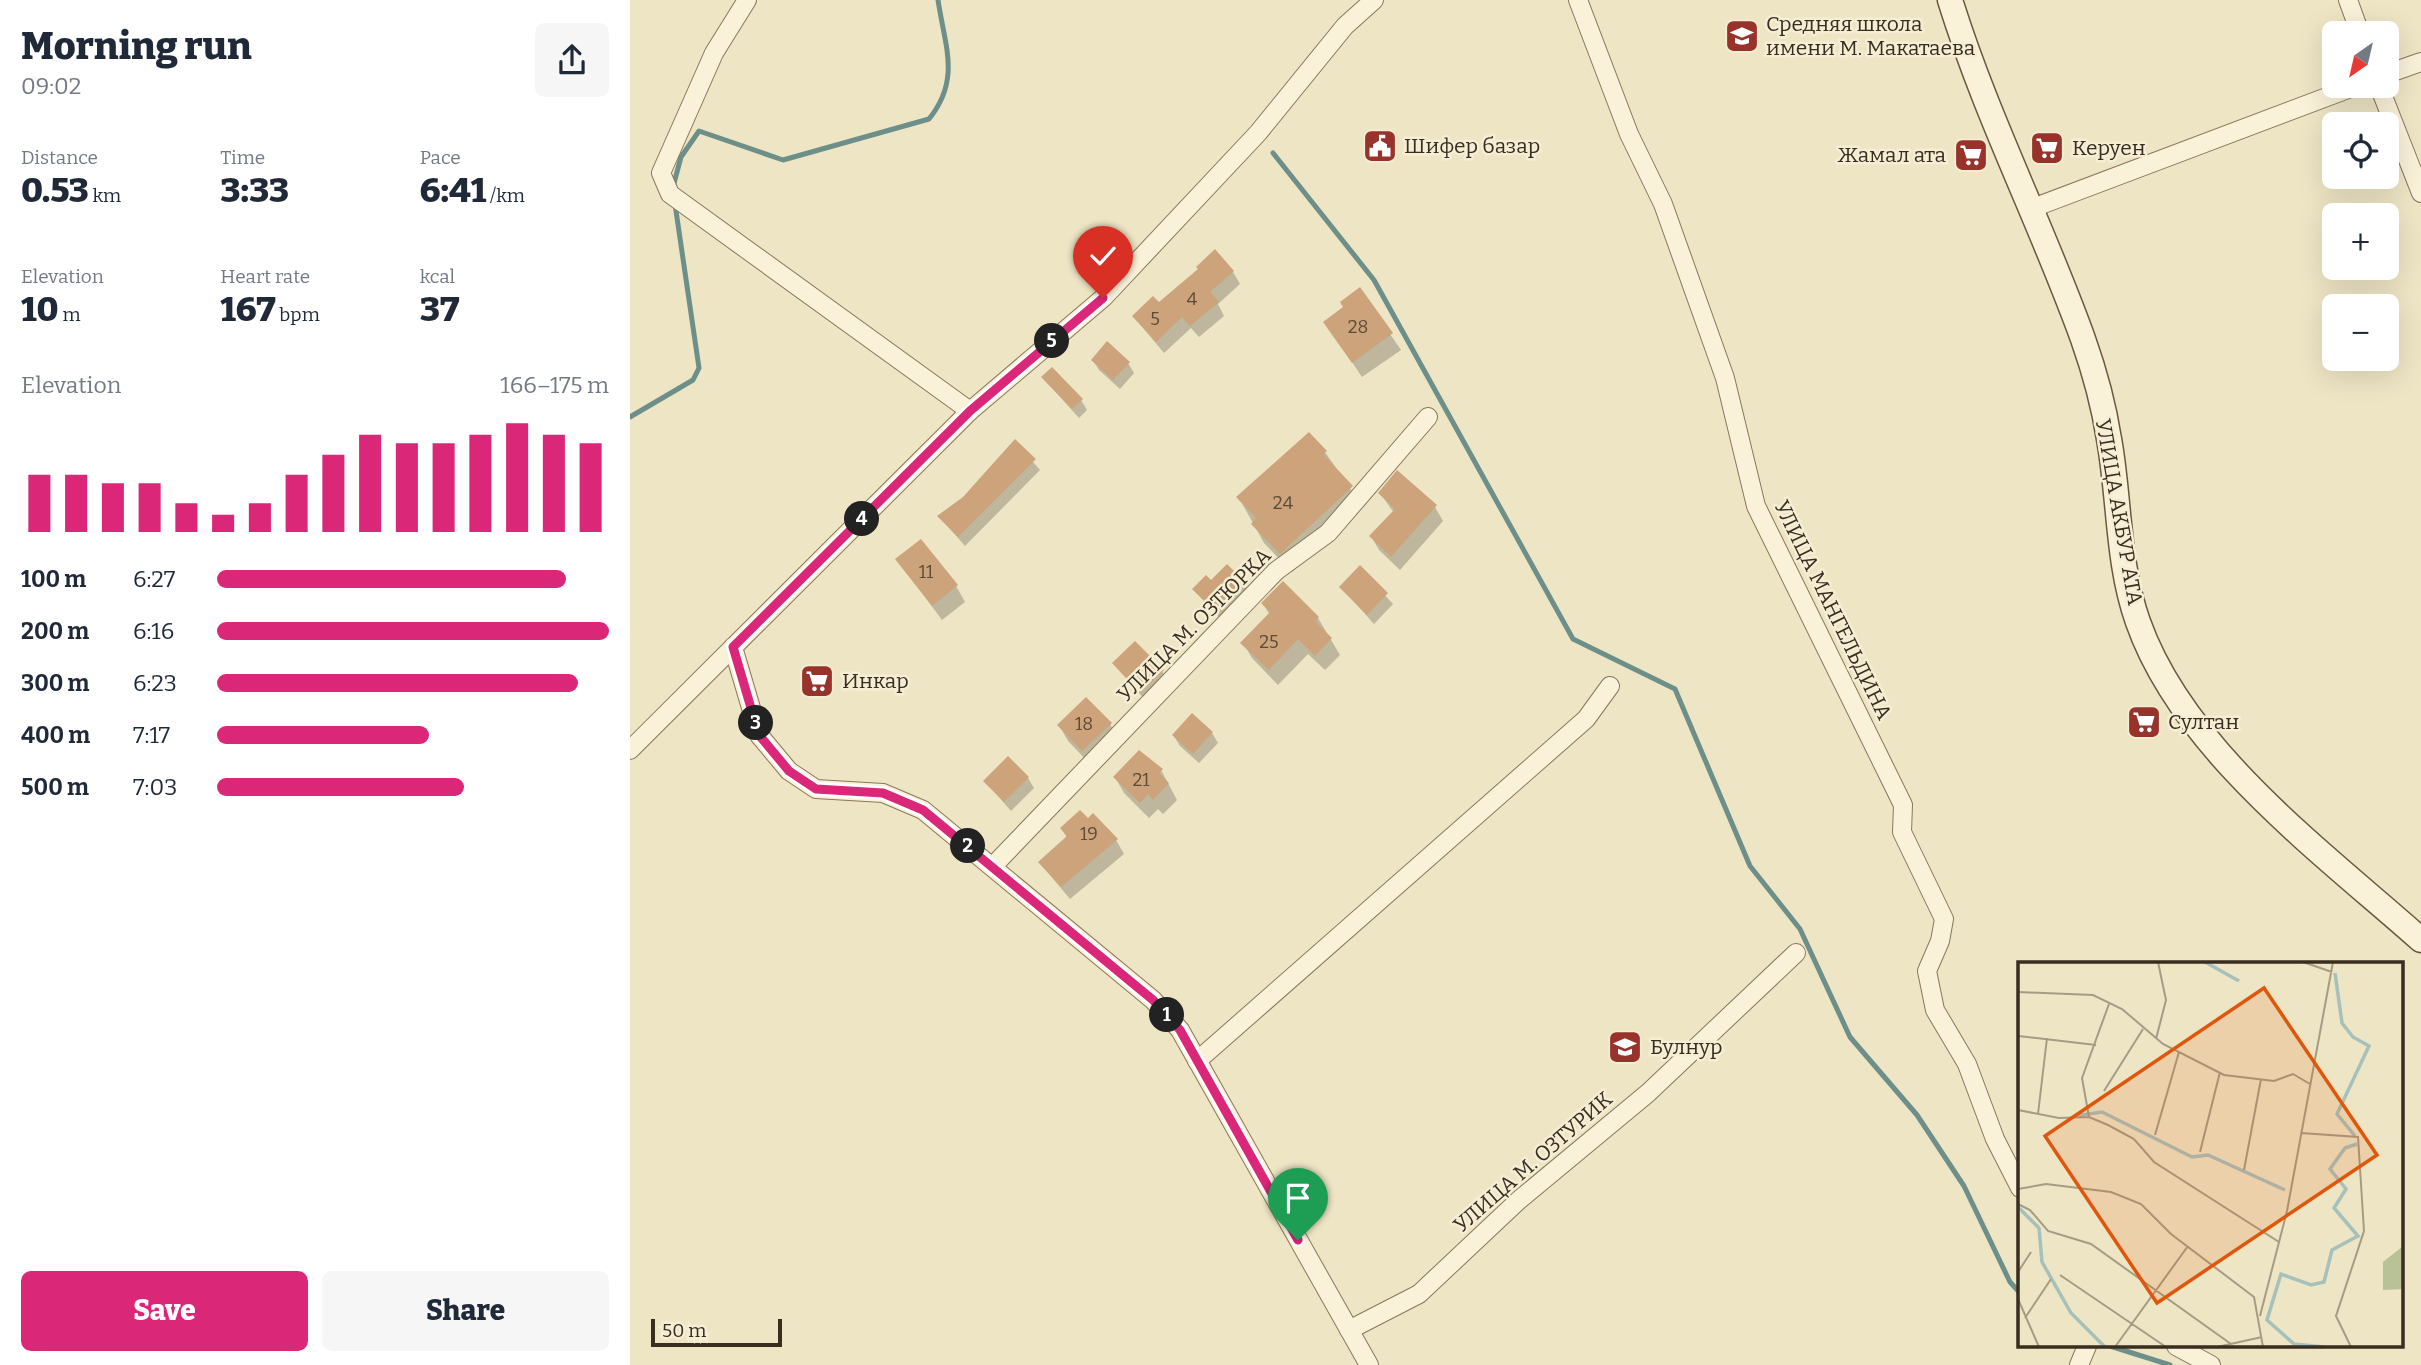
<!DOCTYPE html>
<meta charset="utf-8">
<style>
body{margin:0;font-family:Bitter,serif;background:#f6f6f7;color:#1f2937;height:100vh;display:flex;flex-direction:column;font-size:26px;white-space:nowrap}
*{box-sizing:border-box;margin:0}
p{font-size:23px;color:#747a83}
.icon{flex:none;width:38px;height:38px;fill:none;stroke:currentColor;stroke-width:2;stroke-linecap:round;stroke-linejoin:round}
.map{position:relative;flex:1;overflow:hidden}
.side{display:flex;flex-direction:column;background:#fff;width:630px}
.side>*{flex:none}
.needle{width:46px;rotate:214deg}
.fabs{position:absolute;left:1692px;top:21px;display:grid;gap:14px}
.fabs a{display:grid;place-items:center;width:77px;height:77px;border-radius:10px;background:#fff;box-shadow:0 7px 28px #0002;font-size:35px}
.scale{position:absolute;left:21px;bottom:18px;width:131px;box-sizing:border-box;padding-left:7px;border:4px solid #392d1f;border-top:0;font-size:19px;line-height:24px;white-space:nowrap;color:#392d1f;-webkit-text-stroke:5px #f5eed4;paint-order:stroke}
.pin{position:absolute;display:grid;place-items:center;width:60px;height:60px;color:#fff;margin:-72px -30px;border-radius:50% 50% 50% 0;rotate:-45deg;box-shadow:0 0 7px #0007}
.pin .icon{rotate:45deg}
.km{position:absolute;width:35px;height:35px;margin:-18px;border-radius:50%;background:#222;color:#fff;font-size:19px;line-height:35px;text-align:center}
.round{display:grid;place-items:center;flex:none;width:74px;height:74px;border-radius:10px;background:#f6f6f7}
.head{display:flex;align-items:center;justify-content:space-between;height:119px;padding:0 21px}
h1{font-size:38px;font-weight:800;line-height:52px}
.stats{display:grid;grid-template-columns:repeat(3,1fr);gap:10px;height:119px;padding:7px 21px}
.stats div{display:grid;align-content:center}
.stats b{font-size:35px;font-weight:800}
.stats small{font-size:19px;font-weight:400}
.stats p{font-size:19px}
.chart{height:196px;padding:14px 21px}
.chart p{display:flex;justify-content:space-between}
.chart svg{width:100%;height:126px;margin-top:7px;stroke:#db2777;stroke-width:6}
.cta{display:flex;gap:14px;margin-top:auto;padding:14px 21px}
.cta a{flex:1;height:80px;border-radius:10px;background:#db2777;color:#fff;font-size:28px;font-weight:800;line-height:80px;text-align:center}
.cta a+a{background:#f6f6f7;color:#1f2937}
ul{padding:0 21px;list-style:none;font-size:23px}
li{display:grid;grid-template-columns:112px 84px 1fr;align-items:center;height:52px}
li i{height:18px;border-radius:9px;background:#db2777}
main{display:flex;flex:1;min-height:0}
.map>svg:first-child{display:block}
.shadow{fill:#0003}
.lines{fill:none;stroke-linecap:round;stroke-linejoin:round}
.stream{stroke:#6d8f89;stroke-width:5}
.building{fill:#cca37b}
.minor-casing{stroke:#89775b;stroke-width:20}
.secondary-casing{stroke:#6a583e;stroke-width:27}
.minor{stroke:#f9f1d8;stroke-width:18}
.secondary{stroke:#f9f1d8;stroke-width:24}
.route-casing{stroke:#fff;stroke-width:14}
.route{stroke:#db2777;stroke-width:9}
.labels{text-anchor:middle;dominant-baseline:central;stroke-width:5;stroke-linejoin:round;paint-order:stroke}
.number-label{font-size:18px;fill:#5e4a36}
.poi-label{font-size:21px;fill:#392d1f;stroke:#f5eed4;text-anchor:start}
.street-label{font-size:21px;fill:#392d1f;stroke:#f5eed4}
.inset-river{fill:none;stroke:#a6c1bb;stroke-width:3.5}
.inset-road{fill:none;stroke:#a69b83;stroke-width:2}
.view{fill:#df570d;fill-opacity:0.15;stroke:#df570d;stroke-width:3.5}
.inset-edge{fill:none;stroke:#392d1f;stroke-width:3.5}
</style>
<main>
<section class="side">
<div class="head"><div><h1>Morning run</h1><p>09:02</p></div><a class="round"><svg class="icon" aria-label="share" viewBox="0 0 24 24"><path d="M12 15V3M7 8l5-5 5 5M5 13v7h14v-7"/></svg></a></div>
<div class="stats">
<div><p>Distance</p><b>0.53<small> km</small></b></div>
<div><p>Time</p><b>3:33</b></div>
<div><p>Pace</p><b>6:41<small> /km</small></b></div>
</div>
<div class="stats">
<div><p>Elevation</p><b>10<small> m</small></b></div>
<div><p>Heart rate</p><b>167<small> bpm</small></b></div>
<div><p>kcal</p><b>37</b></div>
</div>
<div class="chart"><p><span>Elevation</span>166–175 m</p>
<svg viewBox="0 0 160 44" preserveAspectRatio="none"><path d="M5 44V24M15 44V24M25 44V27M35 44V27M45 44V34M55 44V38M65 44V34M75 44V24M85 44V17M95 44V10M105 44V13M115 44V13M125 44V10M135 44V6M145 44V10M155 44V13"/></svg>
</div>
<ul>
<li><b>100 m</b>6:27<i style="width:89%"></i></li>
<li><b>200 m</b>6:16<i style="width:100%"></i></li>
<li><b>300 m</b>6:23<i style="width:92%"></i></li>
<li><b>400 m</b>7:17<i style="width:54%"></i></li>
<li><b>500 m</b>7:03<i style="width:63%"></i></li>
</ul>
<div class="cta"><a>Save</a><a>Share</a></div>
</section>
<div class="map">
<svg width="1791" height="1365" viewBox="0 0 1791 1365">
<rect width="100%" height="100%" fill="#eee5c5"/>
<g class="shadow">
<path d="M603,272L610,284L588,304L594,316L569,337L561,328L534,353L504,317Z"/>
<path d="M730,290L771,350L732,377L695,322L715,308Z"/>
<path d="M463,360L498,363L504,373L490,389L469,370Z"/>
<path d="M413,378L451,400L457,410L449,418Z"/>
<path d="M385,441L410,470L335,546L309,516L334,499Z"/>
<path d="M695,452L733,507L662,572L634,543L609,498Z"/>
<path d="M750,493L805,507L813,521L770,570L749,550L741,536L764,513Z"/>
<path d="M267,559L326,586L335,602L312,620Z"/>
<path d="M597,566L621,594L593,622L565,589L581,583Z"/>
<path d="M730,568L763,604L744,624L711,587Z"/>
<path d="M633,604L688,618L710,655L695,670L678,654L648,685L622,658L613,643L640,615Z"/>
<path d="M484,664L532,671L538,681L517,702Z"/>
<path d="M480,724L489,740L462,766L438,741L429,725Z"/>
<path d="M582,733L588,743L569,763L550,746L544,736Z"/>
<path d="M531,770L547,800L533,814L528,809L519,818L494,793L485,777Z"/>
<path d="M398,778L404,788L381,811L355,781Z"/>
<path d="M432,829L486,840L494,854L440,899L410,863L437,838Z"/>
</g>
<g class="lines">
<g class="stream">
<path d="M643,153L744,280L943,639L1045,689L1120,866L1170,929L1220,1037L1287,1115L1334,1186L1380,1282L1390,1293"/>
<path d="M43,187L51,157L69,131L153,160L299,119C331,79 315,47 308,0"/>
<path d="M0,417L63,380L69,368L45,204"/>
<path d="M1480,1346L1540,1365"/>
</g>
</g>
<g class="building">
<path d="M585,249L604,271L580,292L589,302L560,326L552,317L526,342L502,316L523,296L529,302L568,269L566,267Z"/>
<path d="M730,287L763,333L722,363L693,322L713,307L710,302Z"/>
<path d="M477,341L500,362L483,380L461,360Z"/>
<path d="M422,367L453,399L442,409L411,377Z"/>
<path d="M679,432L697,451L693,454L723,486L650,554L621,524L626,518L606,497Z"/>
<path d="M385,439L406,459L328,537L307,516L333,497Z"/>
<path d="M767,470L807,505L761,557L739,536L765,509L748,493Z"/>
<path d="M291,539L328,585L302,606L265,559Z"/>
<path d="M597,564L616,583L586,613L562,589L576,575L581,580Z"/>
<path d="M730,565L758,593L737,615L709,587Z"/>
<path d="M653,581L689,617L685,621L702,638L685,656L668,639L639,670L610,643L640,612L631,603Z"/>
<path d="M505,641L534,670L510,693L482,663Z"/>
<path d="M456,697L482,723L452,751L427,725Z"/>
<path d="M562,713L583,732L563,754L542,735Z"/>
<path d="M509,750L533,769L529,773L539,783L523,800L518,794L510,803L483,777Z"/>
<path d="M378,756L399,777L374,802L353,781Z"/>
<path d="M450,810L458,818L463,813L488,839L431,887L408,862L437,836L430,828Z"/>
</g>
<g class="lines">
<g class="minor-casing">
<g id="minor">
<path d="M117,0L84,53L31,173L40,194L340,411"/>
<path d="M948,0L999,134L1033,204L1095,378L1126,506L1273,805L1272,832L1314,919L1310,941L1297,971L1305,1010L1337,1064L1365,1139L1390,1188"/>
<path d="M1718,0L1730,33"/>
<path d="M1757,74L1791,62"/>
<path d="M1749,86L1791,193"/>
<path d="M1400,209L1726,86"/>
<path d="M103,647L129,735L159,771L186,789L253,793L293,810L523,1000L550,1030L739,1365"/>
<path d="M0,750L340,411L473,298L628,133L715,26L744,0"/>
<path d="M363,866L646,571L698,533L798,417"/>
<path d="M567,1061L956,719L980,686"/>
<path d="M719,1330L789,1294L889,1200L1018,1093L1166,953"/>
<path d="M1546,1346L1581,1365"/>
<path d="M1449,1365L1457,1346"/>
</g>
</g>
<g class="secondary-casing">
<path id="secondary" d="M1320,0C1356,116 1412,225 1453,339C1464,370 1474,407 1479,439C1490,500 1487,563 1508,622C1553,750 1692,852 1791,940"/>
</g>
<use href="#minor" class="minor"/>
<use href="#secondary" class="secondary"/>
</g>
<g class="lines">
<g class="route-casing">
<path id="route" d="M473,298L340,411L103,647L129,735L159,771L186,789L253,793L293,810L523,1000L550,1030L668,1240"/>
</g>
<use href="#route" class="route"/>
</g>
<defs>
<g id="school-square" transform="scale(1.75)"><rect x="-9" y="-9" width="18" height="18" rx="4" fill="#97332b" stroke="#f5eed4"/><path d="M0-5L7-2L0 1L-7-2ZM-4 1L0 2.5L4 1V4Q0 6-4 4Z" fill="#fff"/></g>
<g id="civic-square" transform="scale(1.75)"><rect x="-9" y="-9" width="18" height="18" rx="4" fill="#97332b" stroke="#f5eed4"/><path d="M-.6-6.5H3V-4.5H.6V-3L4-1V1h2V6H-6V1h2V-1L-.6-3ZM-1.2 2.5V6h2.4V2.5Z" fill="#fff"/></g>
<g id="supermarket-square" transform="scale(1.75)"><rect x="-9" y="-9" width="18" height="18" rx="4" fill="#97332b" stroke="#f5eed4"/><path d="M-6-5.5h2.5l.6 2H6L4.5 2H-2.5L-4.4-4H-6ZM-1.5 3.2a1.3 1.3 0 1 0 .1 0ZM3 3.2a1.3 1.3 0 1 0 .1 0Z" fill="#fff"/></g>
</defs>
<g fill-rule="evenodd">
<use href="#school-square" x="1112" y="36"/>
<use href="#civic-square" x="750" y="146"/>
<use href="#supermarket-square" x="1417" y="148"/>
<use href="#supermarket-square" x="1341" y="155"/>
<use href="#supermarket-square" x="187" y="681"/>
<use href="#supermarket-square" x="1514" y="722"/>
<use href="#school-square" x="995" y="1047"/>
</g>
<g class="labels">
<g class="number-label">
<text x="562" y="299">4</text>
<text x="525" y="319">5</text>
<text x="728" y="327">28</text>
<text x="653" y="503">24</text>
<text x="296" y="572">11</text>
<text x="639" y="642">25</text>
<text x="454" y="724">18</text>
<text x="511" y="780">21</text>
<text x="459" y="834">19</text>
</g>
<g class="poi-label">
<text x="1136" y="24">Средняя школа<tspan x="1136" dy="24">имени М. Макатаева</tspan></text>
<text x="774" y="146">Шифер базар</text>
<text x="1442" y="148">Керуен</text>
<text x="1316" y="155" text-anchor="end">Жамал ата</text>
<text x="212" y="681">Инкар</text>
<text x="1538" y="722">Султан</text>
<text x="1020" y="1047">Булнур</text>
</g>
<g class="street-label">
<text transform="translate(1489 512) rotate(80)">УЛИЦА АКБУР АТА</text>
<text transform="translate(1203 610) rotate(64)">УЛИЦА МАНГЕЛЬДИНА</text>
<text transform="translate(564 625) rotate(-45)">УЛИЦА М. ОЗТЮРКА</text>
<text transform="translate(903 1162) rotate(-41)">УЛИЦА М. ОЗТУРИК</text>
</g>
</g>
<g transform="translate(1388 962)">
<rect width="385" height="385" fill="#eee5c5"/>
<path d="M385,284V327L365,328V300Z" fill="#b9c197"/>
<path class="inset-river" d="M187,0L221,19M317,11L324,61L335,75L351,84L319,152L337,174M57,154L84,150L174,195L190,193L267,228M0,245L21,266L24,300L53,351L87,385M306,385L276,382L249,358L263,312L293,323L306,320L314,288L340,274L316,246L328,227L312,207L327,186L339,182"/>
<path class="inset-road" d="M285,0L314,10M0,30L75,33L104,47L145,82L206,113L256,119L275,112L292,122M0,74L78,83M138,77L148,38L140,0M86,129L125,67M0,148L41,156L71,155L90,163L116,177L136,200L261,280M20,152L29,76M71,155L64,116L91,42M283,171L340,175L346,269L318,354L333,385M137,173L161,90M182,190L202,110M226,208L243,117M0,227L28,222L93,230L123,242L153,272L236,335L245,385M0,242L12,248L30,269L73,282L213,382M0,310L13,290M42,313L148,385M0,337L21,385M242,354L269,249L315,0M7,356L33,317M97,385L170,284M199,385L244,375"/>
<path class="view" d="M246,26L359,193L139,341L27,174Z"/>
<rect width="385" height="385" class="inset-edge"/>
</g>
</svg>
<div class="fabs">
<a><svg class="needle" viewBox="-14 -14 28 28"><path d="M0-13l5 13h-10z" fill="#e53935"/><path d="M0 13l5-13h-10z" fill="#747a83"/></svg></a>
<a><svg class="icon" aria-label="locate" viewBox="0 0 24 24"><circle cx="12" cy="12" r="6"/><path d="M12 2v4M12 18v4M2 12h4M18 12h4"/></svg></a>
<a>+</a>
<a>−</a>
</div>
<div class="scale">50 m</div>
<div class="pin" style="left:668px;top:1240px;background:#1e9e55"><svg class="icon" aria-label="arrive" viewBox="0 0 24 24"><path d="M6 21V4h12l-3 4 3 4H6"/></svg></div>
<div class="pin" style="left:473px;top:298px;background:#d93025"><svg class="icon" aria-label="check" viewBox="0 0 24 24"><path d="M5 12l5 5 9-10"/></svg></div>
<b class="km" style="left:537px;top:1015px">1</b>
<b class="km" style="left:338px;top:846px">2</b>
<b class="km" style="left:126px;top:723px">3</b>
<b class="km" style="left:232px;top:519px">4</b>
<b class="km" style="left:422px;top:341px">5</b>
</div>
</main>
